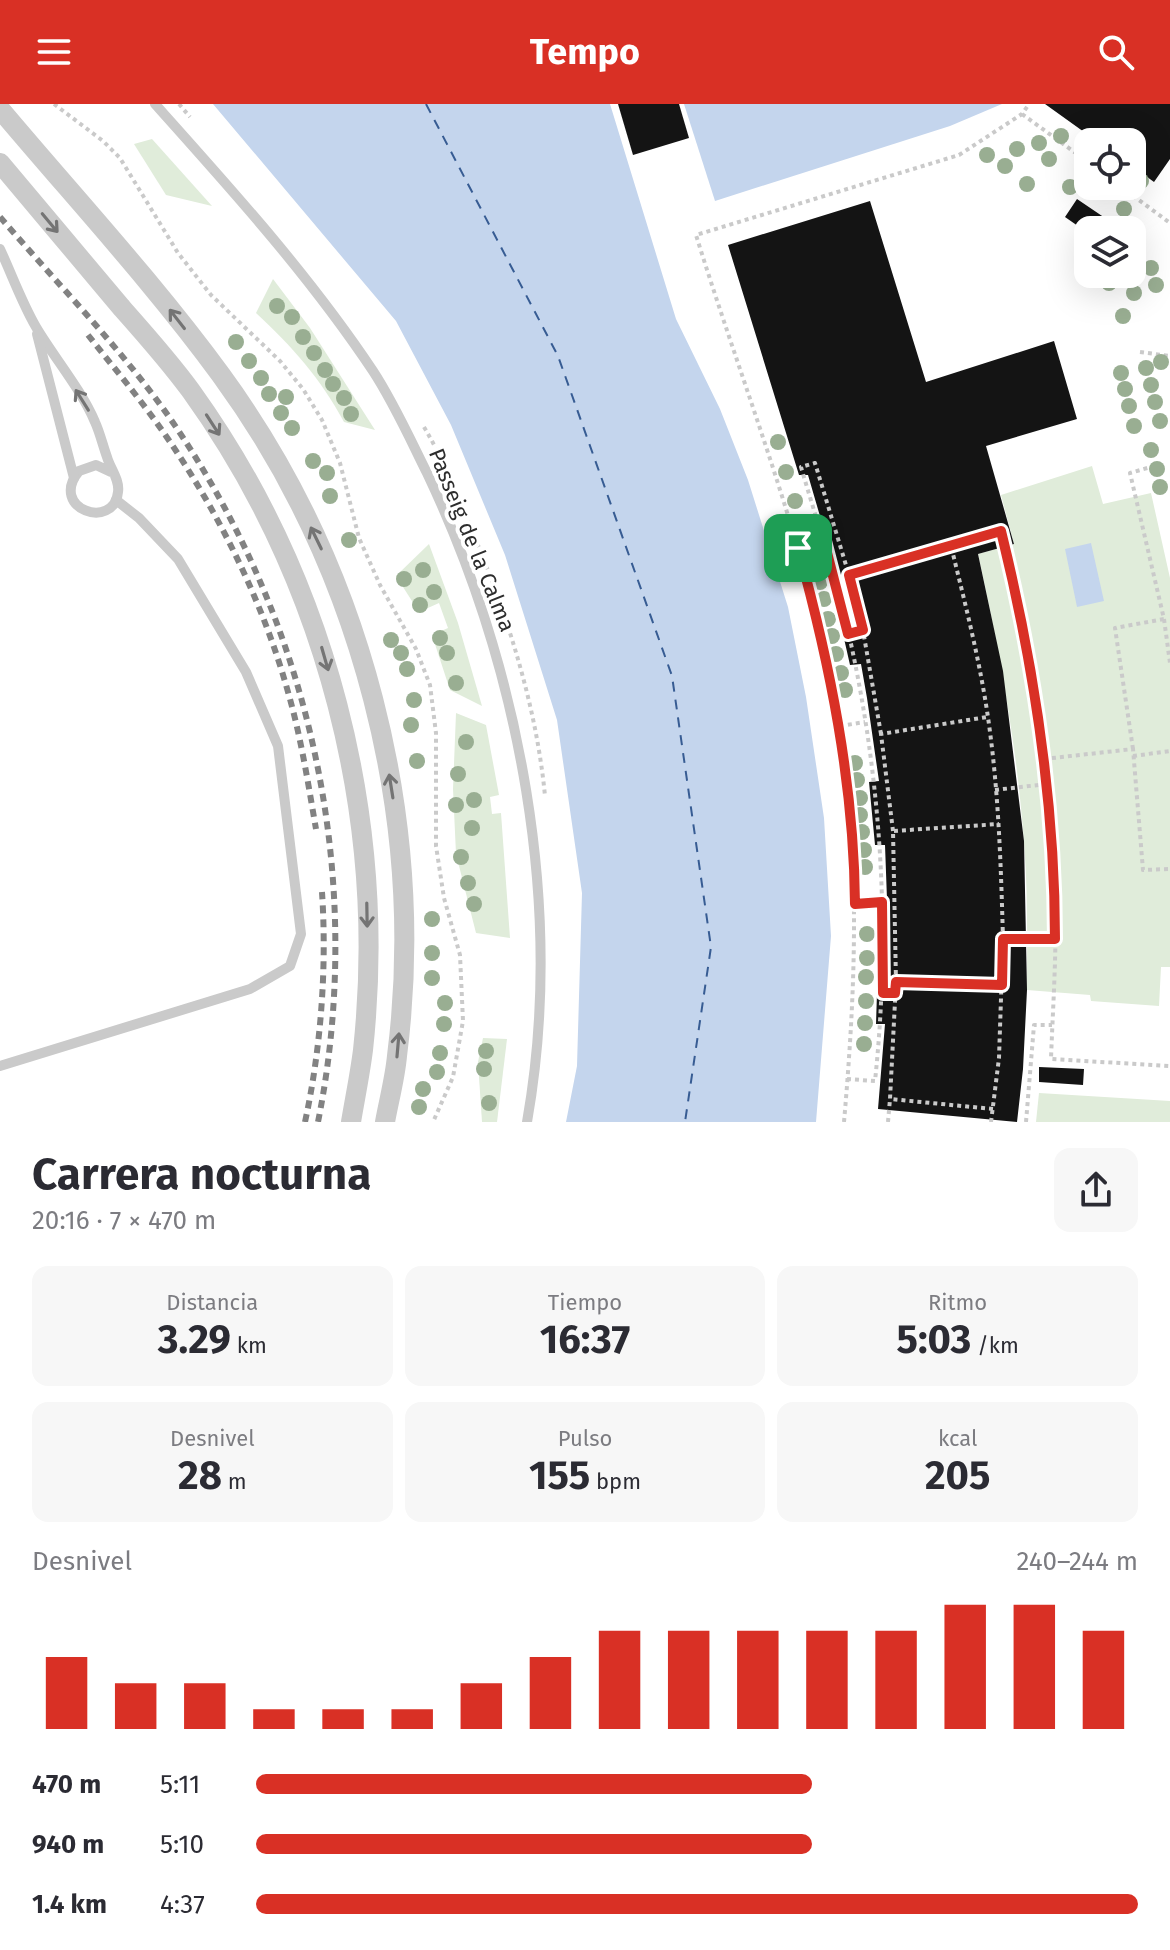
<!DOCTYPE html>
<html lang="es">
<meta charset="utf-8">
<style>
body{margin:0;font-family:"Fira Sans",sans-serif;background:#f7f7f7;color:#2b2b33;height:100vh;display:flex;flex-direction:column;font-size:30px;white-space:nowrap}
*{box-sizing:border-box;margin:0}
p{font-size:26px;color:#7c7c81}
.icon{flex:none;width:44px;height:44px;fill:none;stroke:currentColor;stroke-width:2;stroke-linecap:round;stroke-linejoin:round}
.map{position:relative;height:1018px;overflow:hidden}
.details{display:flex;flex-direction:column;background:#fff;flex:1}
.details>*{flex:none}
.controls{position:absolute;left:1074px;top:24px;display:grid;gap:16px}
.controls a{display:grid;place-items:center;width:72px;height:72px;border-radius:16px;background:#fff;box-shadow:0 8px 32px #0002;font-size:40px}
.pin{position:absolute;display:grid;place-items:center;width:68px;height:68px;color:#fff;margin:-34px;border-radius:16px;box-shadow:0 4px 12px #0006}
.round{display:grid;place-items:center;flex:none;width:84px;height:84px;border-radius:16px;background:#f7f7f7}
.overview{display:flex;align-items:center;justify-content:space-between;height:136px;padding:0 32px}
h1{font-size:44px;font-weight:700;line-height:60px}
.metrics{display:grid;grid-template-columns:repeat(3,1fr);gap:12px;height:136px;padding:8px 32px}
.metrics div{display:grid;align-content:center;border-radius:16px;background:#f7f7f7;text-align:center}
.metrics b{font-size:40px;font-weight:700}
.metrics small{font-size:22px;font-weight:400}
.metrics p{font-size:22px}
.chart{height:224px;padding:16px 32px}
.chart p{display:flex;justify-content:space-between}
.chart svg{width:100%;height:144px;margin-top:8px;stroke:#d93025;stroke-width:6}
ul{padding:0 32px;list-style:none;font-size:26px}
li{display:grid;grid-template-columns:128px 96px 1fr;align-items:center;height:60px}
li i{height:20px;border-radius:10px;background:#d93025}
header{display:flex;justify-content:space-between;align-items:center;height:104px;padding:0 32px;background:#d93025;color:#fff;font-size:36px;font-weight:700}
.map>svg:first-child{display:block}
.green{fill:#e0ecda}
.water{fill:#c4d5ed}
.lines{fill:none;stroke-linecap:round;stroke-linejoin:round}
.ferry{stroke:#375c93;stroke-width:2;stroke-dasharray:10 8;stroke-linecap:butt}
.building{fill:#141414}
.path{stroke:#cacaca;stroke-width:4;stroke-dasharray:4 4;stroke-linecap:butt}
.lane{stroke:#cacaca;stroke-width:10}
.street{stroke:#cacaca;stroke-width:20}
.rail{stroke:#828282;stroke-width:6;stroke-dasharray:8 6;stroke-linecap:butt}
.tree{fill:#99ae92}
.oneway{stroke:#747474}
.route-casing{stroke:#fff;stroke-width:16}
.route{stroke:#d93025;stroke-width:10}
.labels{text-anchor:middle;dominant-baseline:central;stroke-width:8;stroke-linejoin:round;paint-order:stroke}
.street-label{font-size:22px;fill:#2d2d2d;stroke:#fff}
</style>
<header><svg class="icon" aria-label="menu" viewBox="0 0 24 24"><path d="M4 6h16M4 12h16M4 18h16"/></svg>Tempo<svg class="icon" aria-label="search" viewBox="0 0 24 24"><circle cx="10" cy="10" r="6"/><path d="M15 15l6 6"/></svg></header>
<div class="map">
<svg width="1170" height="1018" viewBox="0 0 1170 1018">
<rect width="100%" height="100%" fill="#fff"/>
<g class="green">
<path d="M152,35L212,102L166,91L134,40Z"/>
<path d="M273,175L310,224L375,326L344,318C321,275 292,242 256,209Z"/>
<path d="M1092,362L1103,400L1151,389L1170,474V863H1161L1159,902L1091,897L1090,891L1027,886C1027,837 1028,788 1024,739C1017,641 999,545 978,450L1014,440L1001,391Z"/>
<path d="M429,440L458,519L482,602L450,586L432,531L448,524L439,499L419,508L396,472Z"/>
<path d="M456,609L486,621L499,691L490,693L492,710L501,709L510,834L476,829L456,750L453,685Z"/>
<path d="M483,934L507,935L497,1018H482L478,958Z"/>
<path d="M1039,989L1170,997V1018H1036Z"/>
</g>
<g class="water">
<path d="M213,0H610L676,215L720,305L748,376L788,503L806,593L824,714L831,832L816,1018H566L577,962L582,789L557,616L505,451L451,321L396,217Z"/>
<path d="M684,0H1002L950,22L715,97Z"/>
<path d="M1091,439L1104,497L1077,503L1065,445Z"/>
</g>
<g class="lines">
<path class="ferry" d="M426,0L558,252L672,572L711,843L685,1018"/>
</g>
<g class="building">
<path d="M618,0H679L689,34L633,51Z"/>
<path d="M1045,0H1170V55L1154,78L1132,62V38H1098Z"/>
<path d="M1077,95L1108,116L1102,126H1088V129L1065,113Z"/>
<path d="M870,97L926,278L1054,237L1077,315L986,342L1014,440L978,450L1003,567L1024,737L1027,886L1023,965L1017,1018L878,1005L885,920H876L878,858L887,857L888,823L885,741H875L869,678L879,677L867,594L861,560L850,561L836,499L845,498L808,371H799L728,141Z"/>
<path d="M1111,116L1118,120L1114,126H1104Z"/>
<path d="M1039,963L1084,965L1083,981L1039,978Z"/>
</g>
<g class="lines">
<g class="path">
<path d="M54,0L103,37L120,54L178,149L211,191L280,257L303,285L322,316L340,359L359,434L380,481L416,545L430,581L436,629V742L444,794L460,851L463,917L453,973L433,1018"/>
<path d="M179,0L190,13"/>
<path d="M1022,10L1088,58"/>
<path d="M1120,82L1170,119"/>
<path d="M1140,248L1170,252"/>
<path d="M424,323C442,353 455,385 468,417C505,504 536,598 545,692"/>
<path d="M798,444L824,437"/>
<path d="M1164,515L1170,559"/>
<path d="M848,530L863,526"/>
<path d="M840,622L865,618"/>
<path d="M881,630L864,532L849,471L951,442"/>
<path d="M1133,645L1115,524L1164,515L1130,369L1161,360"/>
<path d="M1133,652L1170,647"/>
<path d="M1044,655L1133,645L1143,766L1170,765"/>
<path d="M995,686L1047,680"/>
<path d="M893,727L881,630L987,613"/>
<path d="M855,800L882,798"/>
<path d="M1003,835C1001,766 999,696 990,628C982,565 966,503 951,442L1001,427C1030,547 1051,667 1055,790C1057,845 1053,900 1051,955L1170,962"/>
<path d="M896,878L893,727L999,720"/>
<path d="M847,975L875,977C892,817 880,653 841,497C829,452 814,408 801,363L815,359L849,471"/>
<path d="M993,1005L890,995L896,878L1002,881"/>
<path d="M844,1018C856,880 861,745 837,607C808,444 745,289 696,131L959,51L1022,10L1029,0"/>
<path d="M888,1018L890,995"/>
<path d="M991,1018L999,954L1003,835H1055"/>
<path d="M1026,1018L1034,921H1052"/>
</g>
<g class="lane">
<path d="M155,0C232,86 309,171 373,267C394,299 410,335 427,369C520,565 565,803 527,1018"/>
<path d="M0,145C12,171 22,199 36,223C55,255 81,285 95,318C100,329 103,342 107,353C110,364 120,376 118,388C114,427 48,405 79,367L96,361L111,368"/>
<path d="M37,230L74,374"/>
<path d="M0,962L250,885L290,862L301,830L278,642L246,568L178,455L139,414L116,396"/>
</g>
<g class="street">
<path d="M0,5C74,93 153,178 221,271C362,464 427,715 397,952C395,974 389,996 385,1018"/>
<path d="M0,59C40,107 81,155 121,203C145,230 170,258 191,287C327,476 388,715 363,946C360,970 355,994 351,1018"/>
</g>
<g class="rail">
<path d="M0,113C60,183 127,250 178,326C313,528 366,779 318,1018"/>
<path d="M88,231C114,264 142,297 166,332C219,409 263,498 288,588C301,633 308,679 316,725"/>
<path d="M305,1018C321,944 327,864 322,788"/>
</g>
</g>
<g class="tree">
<circle cx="1061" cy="32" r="8"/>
<circle cx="1039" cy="39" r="8"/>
<circle cx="1017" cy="45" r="8"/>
<circle cx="987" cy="51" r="8"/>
<circle cx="1049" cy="55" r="8"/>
<circle cx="1005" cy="62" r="8"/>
<circle cx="1141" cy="77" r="8"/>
<circle cx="1027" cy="80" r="8"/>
<circle cx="1070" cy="83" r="8"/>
<circle cx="1124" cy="105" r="8"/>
<circle cx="1151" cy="164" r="8"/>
<circle cx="1109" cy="179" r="8"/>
<circle cx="1156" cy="181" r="8"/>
<circle cx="1134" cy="189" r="8"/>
<circle cx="277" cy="202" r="8"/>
<circle cx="1123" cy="212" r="8"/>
<circle cx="292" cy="213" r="8"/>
<circle cx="303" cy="233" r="8"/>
<circle cx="236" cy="238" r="8"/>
<circle cx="314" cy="249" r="8"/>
<circle cx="249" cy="257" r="8"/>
<circle cx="1161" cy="258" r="8"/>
<circle cx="1146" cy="264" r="8"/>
<circle cx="325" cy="266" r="8"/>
<circle cx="1121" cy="269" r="8"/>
<circle cx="261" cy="274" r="8"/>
<circle cx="333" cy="280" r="8"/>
<circle cx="1151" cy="281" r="8"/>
<circle cx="1125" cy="285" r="8"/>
<circle cx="269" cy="290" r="8"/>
<circle cx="286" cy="293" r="8"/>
<circle cx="344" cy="294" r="8"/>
<circle cx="1155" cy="298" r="8"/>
<circle cx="1129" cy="302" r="8"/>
<circle cx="281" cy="309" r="8"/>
<circle cx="351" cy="310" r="8"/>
<circle cx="1160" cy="317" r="8"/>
<circle cx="1134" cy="322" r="8"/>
<circle cx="292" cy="324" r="8"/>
<circle cx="778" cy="338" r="8"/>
<circle cx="1151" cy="346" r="8"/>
<circle cx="313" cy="357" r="8"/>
<circle cx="1157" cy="365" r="8"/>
<circle cx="786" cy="368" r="8"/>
<circle cx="327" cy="369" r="8"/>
<circle cx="1160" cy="383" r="8"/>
<circle cx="330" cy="392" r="8"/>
<circle cx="795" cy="397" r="8"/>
<circle cx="349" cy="436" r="8"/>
<circle cx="423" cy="466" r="8"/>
<circle cx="404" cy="475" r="8"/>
<circle cx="820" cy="478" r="8"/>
<circle cx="434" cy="488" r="8"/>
<circle cx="824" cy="495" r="8"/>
<circle cx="420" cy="501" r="8"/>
<circle cx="828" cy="515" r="8"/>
<circle cx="832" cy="532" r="8"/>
<circle cx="440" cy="534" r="8"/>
<circle cx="391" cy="536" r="8"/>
<circle cx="401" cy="549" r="8"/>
<circle cx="447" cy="549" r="8"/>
<circle cx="836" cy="550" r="8"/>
<circle cx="407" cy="565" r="8"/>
<circle cx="841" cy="569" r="8"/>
<circle cx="456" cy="579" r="8"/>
<circle cx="845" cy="586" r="8"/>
<circle cx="414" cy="596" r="8"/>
<circle cx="411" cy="621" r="8"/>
<circle cx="466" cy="638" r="8"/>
<circle cx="417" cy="657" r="8"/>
<circle cx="855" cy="659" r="8"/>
<circle cx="458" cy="670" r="8"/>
<circle cx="857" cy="676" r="8"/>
<circle cx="860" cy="694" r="8"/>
<circle cx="474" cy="696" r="8"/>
<circle cx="456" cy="701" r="8"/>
<circle cx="860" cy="711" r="8"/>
<circle cx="472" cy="724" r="8"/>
<circle cx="862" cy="728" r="8"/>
<circle cx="864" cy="746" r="8"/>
<circle cx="461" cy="753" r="8"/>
<circle cx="865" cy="763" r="8"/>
<circle cx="468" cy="779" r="8"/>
<circle cx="474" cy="800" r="8"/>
<circle cx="432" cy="815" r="8"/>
<circle cx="867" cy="830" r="8"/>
<circle cx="432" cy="849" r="8"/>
<circle cx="867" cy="854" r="8"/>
<circle cx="866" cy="873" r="8"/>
<circle cx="432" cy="874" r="8"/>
<circle cx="866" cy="897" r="8"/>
<circle cx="445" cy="899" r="8"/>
<circle cx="865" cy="919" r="8"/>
<circle cx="444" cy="920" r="8"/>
<circle cx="864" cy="940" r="8"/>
<circle cx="486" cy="947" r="8"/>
<circle cx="440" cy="949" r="8"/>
<circle cx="484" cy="965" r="8"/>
<circle cx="437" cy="968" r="8"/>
<circle cx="423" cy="985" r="8"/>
<circle cx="489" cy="999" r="8"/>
<circle cx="419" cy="1003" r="8"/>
</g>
<defs><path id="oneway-shaft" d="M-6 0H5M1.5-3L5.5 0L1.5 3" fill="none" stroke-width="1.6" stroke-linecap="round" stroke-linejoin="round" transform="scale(2)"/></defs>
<g class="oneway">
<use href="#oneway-shaft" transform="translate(50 119) rotate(50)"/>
<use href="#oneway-shaft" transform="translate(177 215) rotate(-128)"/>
<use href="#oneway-shaft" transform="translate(82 296) rotate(-122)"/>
<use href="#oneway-shaft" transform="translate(213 321) rotate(57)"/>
<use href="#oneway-shaft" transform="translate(316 434) rotate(-116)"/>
<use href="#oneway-shaft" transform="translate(325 555) rotate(74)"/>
<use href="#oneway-shaft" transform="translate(391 682) rotate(-99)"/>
<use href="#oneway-shaft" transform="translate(367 811) rotate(89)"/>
<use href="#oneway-shaft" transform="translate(398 941) rotate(-85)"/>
</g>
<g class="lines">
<g class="route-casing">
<path id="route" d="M1001,427C1034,561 1055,696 1055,835H1003L1002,881L896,878L895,889H883L882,798L855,800C854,679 830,560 798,444L824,437L848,530L863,526L849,471Z"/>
</g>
<use href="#route" class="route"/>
</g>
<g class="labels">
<g class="street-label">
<text transform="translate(472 436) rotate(68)">Passeig de la Calma</text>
</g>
</g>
</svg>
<div class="controls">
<a><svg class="icon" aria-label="locate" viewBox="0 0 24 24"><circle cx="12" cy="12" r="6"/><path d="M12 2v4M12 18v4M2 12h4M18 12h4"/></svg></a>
<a><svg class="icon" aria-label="layers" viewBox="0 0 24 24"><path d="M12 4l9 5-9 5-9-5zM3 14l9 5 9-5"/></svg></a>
</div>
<div class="pin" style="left:798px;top:444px;background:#1e9e55"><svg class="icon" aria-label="arrive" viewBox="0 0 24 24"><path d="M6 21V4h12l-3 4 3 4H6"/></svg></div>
</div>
<section class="details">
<div class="overview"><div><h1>Carrera nocturna</h1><p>20:16 · 7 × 470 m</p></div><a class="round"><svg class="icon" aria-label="share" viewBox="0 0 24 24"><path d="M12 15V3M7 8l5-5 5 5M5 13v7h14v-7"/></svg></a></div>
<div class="metrics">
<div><p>Distancia</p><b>3.29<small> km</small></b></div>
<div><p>Tiempo</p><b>16:37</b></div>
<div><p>Ritmo</p><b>5:03<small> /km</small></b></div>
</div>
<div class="metrics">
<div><p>Desnivel</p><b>28<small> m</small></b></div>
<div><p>Pulso</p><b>155<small> bpm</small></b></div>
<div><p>kcal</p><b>205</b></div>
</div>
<div class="chart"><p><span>Desnivel</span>240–244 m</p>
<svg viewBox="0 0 160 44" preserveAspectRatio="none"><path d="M5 44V22M15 44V30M25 44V30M35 44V38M45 44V38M55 44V38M65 44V30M75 44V22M85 44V14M95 44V14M105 44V14M115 44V14M125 44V14M135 44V6M145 44V6M155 44V14"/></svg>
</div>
<ul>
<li><b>470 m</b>5:11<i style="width:63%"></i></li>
<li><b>940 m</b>5:10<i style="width:63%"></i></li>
<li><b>1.4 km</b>4:37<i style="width:100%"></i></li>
</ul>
</section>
